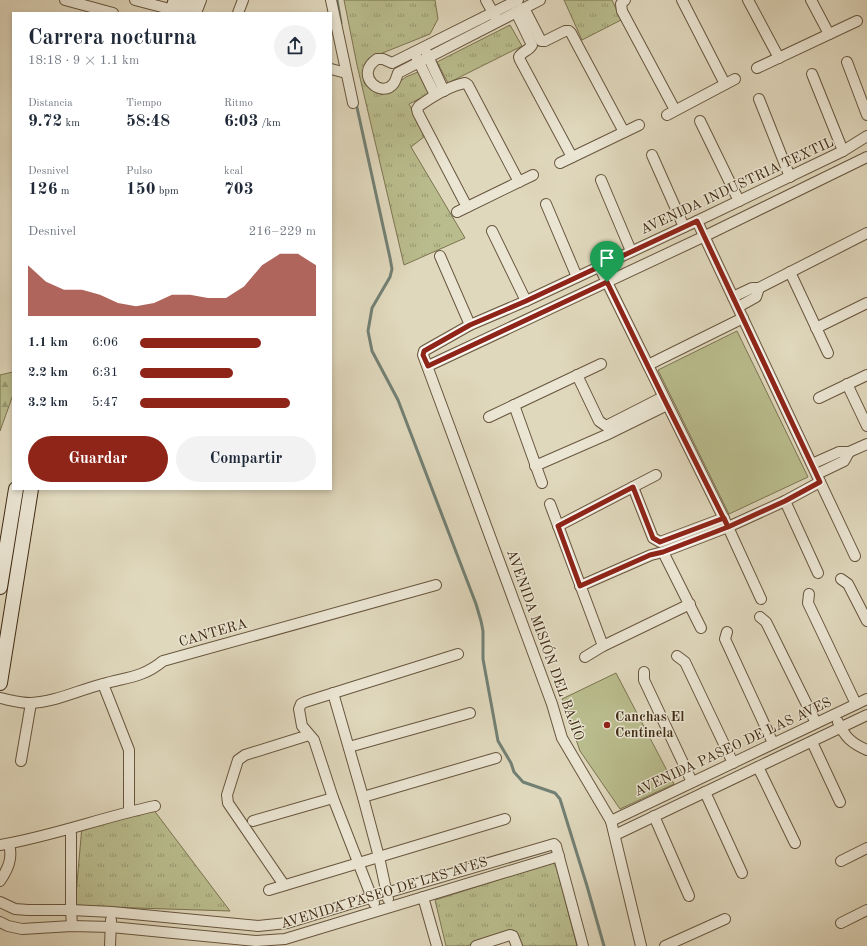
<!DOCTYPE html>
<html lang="es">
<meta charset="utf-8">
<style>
body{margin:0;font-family:"Old Standard TT",serif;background:#f2f2f3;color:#1f2937;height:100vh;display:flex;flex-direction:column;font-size:15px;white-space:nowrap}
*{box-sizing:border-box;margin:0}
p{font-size:13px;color:#747a83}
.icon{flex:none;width:22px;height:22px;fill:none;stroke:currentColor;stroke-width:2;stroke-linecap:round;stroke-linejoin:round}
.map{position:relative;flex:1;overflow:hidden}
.drawer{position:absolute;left:12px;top:12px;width:320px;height:478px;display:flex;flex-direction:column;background:#fff;border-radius:0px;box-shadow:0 2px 6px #0003}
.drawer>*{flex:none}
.pin{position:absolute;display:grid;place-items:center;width:34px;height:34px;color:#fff;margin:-41px -17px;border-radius:50% 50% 50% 0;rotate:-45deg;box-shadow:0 0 4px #0007}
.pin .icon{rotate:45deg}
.round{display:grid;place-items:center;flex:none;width:42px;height:42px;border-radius:21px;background:#f2f2f3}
.head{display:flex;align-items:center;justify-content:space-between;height:68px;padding:0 16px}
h1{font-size:22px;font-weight:800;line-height:30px}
.metrics{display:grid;grid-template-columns:repeat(3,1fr);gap:6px;height:68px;padding:4px 16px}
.metrics div{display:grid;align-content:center}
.metrics b{font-size:17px;font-weight:800}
.metrics small{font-size:11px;font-weight:400}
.metrics p{font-size:11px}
.chart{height:112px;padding:8px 16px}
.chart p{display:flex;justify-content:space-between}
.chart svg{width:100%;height:72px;margin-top:4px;fill:#8f2418;opacity:.7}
.action{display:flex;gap:8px;margin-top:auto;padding:8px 16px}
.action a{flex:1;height:46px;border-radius:24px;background:#8f2418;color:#fff;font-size:16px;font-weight:800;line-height:46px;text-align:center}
.action a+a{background:#f2f2f3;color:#1f2937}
ul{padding:0 16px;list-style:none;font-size:13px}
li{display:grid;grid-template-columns:64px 48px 1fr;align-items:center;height:30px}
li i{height:10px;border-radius:5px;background:#8f2418}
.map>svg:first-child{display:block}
.grass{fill:url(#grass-tufts);stroke:#7c7450}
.forest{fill:url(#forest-firs);stroke:#7c7450}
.park{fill:#b9bc8d;stroke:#7c7450}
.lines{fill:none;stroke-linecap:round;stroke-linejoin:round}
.stream{stroke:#728074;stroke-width:3}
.street-casing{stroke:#68563e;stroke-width:12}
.secondary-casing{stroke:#402b14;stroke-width:16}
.street{stroke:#ebe6d4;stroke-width:10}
.secondary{stroke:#ebe6d4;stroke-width:14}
.route-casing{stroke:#fff;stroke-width:8}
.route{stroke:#8f2418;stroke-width:5}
.poi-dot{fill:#8f2418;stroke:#ebe6d4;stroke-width:1.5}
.labels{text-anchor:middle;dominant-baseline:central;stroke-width:3;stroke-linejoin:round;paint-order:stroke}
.street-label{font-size:14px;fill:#402b14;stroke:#ebe6d4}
.poi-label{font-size:14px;font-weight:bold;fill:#402b14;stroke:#ebe6d4;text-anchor:start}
</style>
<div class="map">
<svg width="867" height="946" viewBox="0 0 867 946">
<defs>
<pattern id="grass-tufts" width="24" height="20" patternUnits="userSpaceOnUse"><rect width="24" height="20" fill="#b9bc8d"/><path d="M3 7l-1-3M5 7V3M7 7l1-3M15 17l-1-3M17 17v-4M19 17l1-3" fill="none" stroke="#989972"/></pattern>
<pattern id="forest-firs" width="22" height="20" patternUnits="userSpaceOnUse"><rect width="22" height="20" fill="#b9bc8d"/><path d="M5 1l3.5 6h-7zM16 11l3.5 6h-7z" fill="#989972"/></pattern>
</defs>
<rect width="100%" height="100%" fill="#e0d8bd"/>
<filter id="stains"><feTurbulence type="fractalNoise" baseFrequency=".005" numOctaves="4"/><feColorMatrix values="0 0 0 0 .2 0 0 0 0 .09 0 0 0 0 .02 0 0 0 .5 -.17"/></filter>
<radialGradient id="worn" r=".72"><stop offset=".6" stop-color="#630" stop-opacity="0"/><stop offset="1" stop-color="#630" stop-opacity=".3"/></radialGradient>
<g class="grass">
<path d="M344,0H435L438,19L430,34L370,58L364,83L382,95L406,77L418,72L429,94L409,104L425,136L411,147L465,238L404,265L357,65Z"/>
<path d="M564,0H612L621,20L582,40Z"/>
<path d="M510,25L522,46L448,83L437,62Z"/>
<path d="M150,805L230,911L75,906L82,826Z"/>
<path d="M555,862L577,946H520L515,932L466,946H446L435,900Z"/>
</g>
<path class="forest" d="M13,372V395L0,431V375Z"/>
<g class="park">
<path d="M737,331L808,477L729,514L658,370Z"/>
<path d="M616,673L674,784L620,809L580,751L562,699Z"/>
</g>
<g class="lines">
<g class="stream">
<path d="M337,0L341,23"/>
<path d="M356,103L390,258L392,269L390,277L372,308L368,331L372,351L398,400L476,604L481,621L483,631V659L498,741L511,763L514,772L523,782L555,793L560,799L587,886L604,946"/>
</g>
<g class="street-casing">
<g id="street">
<path d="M65,0L113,13"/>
<path d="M135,0L177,11"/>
<path d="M331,0L353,103"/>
<path d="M486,0L497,20"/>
<path d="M518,0L392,63L383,59H377C353,75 382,100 394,83C396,80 397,76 398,73L540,0"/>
<path d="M625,0L621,4L622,11L675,110"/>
<path d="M682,0L725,84"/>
<path d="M748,0L779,58"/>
<path d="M811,0L829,34"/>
<path d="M524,8L541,41H545L565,31H569L571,33L624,132"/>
<path d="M516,12L532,45C529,51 522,51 519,57L520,60L572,157"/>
<path d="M196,13L201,0"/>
<path d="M238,13L243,0"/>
<path d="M426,52L444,91"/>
<path d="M416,56L435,95"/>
<path d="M847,62L867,115"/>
<path d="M757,68L857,21"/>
<path d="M331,69L346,73"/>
<path d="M812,74L843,151"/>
<path d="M759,99L790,177"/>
<path d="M667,115L735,79"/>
<path d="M700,121L739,201"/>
<path d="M652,155L684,227"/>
<path d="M560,163L639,125"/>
<path d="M601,180L631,251"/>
<path d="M546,204L577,277"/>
<path d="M467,207L418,113L417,109L419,106C433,96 449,86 465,83L468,85L519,182"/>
<path d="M457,212L533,175"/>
<path d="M697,221L855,556"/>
<path d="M492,231L526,301"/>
<path d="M440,256L470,325"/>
<path d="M599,266L728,527L761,599"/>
<path d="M790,272L828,353"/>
<path d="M733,297L752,288H759L867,233"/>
<path d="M738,307L756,297L759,288"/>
<path d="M816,328L867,303"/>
<path d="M648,365L743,318"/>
<path d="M428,366L705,236L867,157"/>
<path d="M577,375L599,421L606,426L663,397"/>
<path d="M847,384L867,426"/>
<path d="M819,398L867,375"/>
<path d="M514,405L542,483"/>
<path d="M489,417L601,364"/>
<path d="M812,464L839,452H849L867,444"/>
<path d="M535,466L606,435L667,405"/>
<path d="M817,474L844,461L849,452"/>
<path d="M633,487L653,538L660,542L724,518"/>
<path d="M785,501L818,573"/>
<path d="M550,504L603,646"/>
<path d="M558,526L656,475"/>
<path d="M663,552L701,628"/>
<path d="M841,579L848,584L867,621"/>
<path d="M580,586L651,555L663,552L728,527L785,501L820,482"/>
<path d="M809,594L808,603L856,704"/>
<path d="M760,617L766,622L816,723"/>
<path d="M727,632L725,639L773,743"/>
<path d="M677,656L685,662L733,763"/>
<path d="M585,657L603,646L690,604"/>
<path d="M644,672V680L692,782"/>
<path d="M103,684L129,750V811"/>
<path d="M333,693L363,797L379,857L388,899"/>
<path d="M0,698C10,700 20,703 31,703C55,702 79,690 103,684C127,677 142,678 163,661L436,585"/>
<path d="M838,722C845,737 851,743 867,750"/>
<path d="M812,742L840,802"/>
<path d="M349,747L470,713"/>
<path d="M21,761L31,703"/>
<path d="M758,767L795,843"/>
<path d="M705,792L742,873"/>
<path d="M363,797L496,758"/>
<path d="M654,816L689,896"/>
<path d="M253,821L333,798"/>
<path d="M611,821L867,699"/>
<path d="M71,834V910L72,926"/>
<path d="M615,835L867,715"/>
<path d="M0,845C53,836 103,817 155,806"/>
<path d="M841,861L867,848"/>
<path d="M0,881C8,869 13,858 9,844"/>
<path d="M284,885L228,803L227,795L238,760L245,755L309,735"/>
<path d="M269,890L505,819"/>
<path d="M423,897L437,946"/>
<path d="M0,902L15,909L28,910H71L112,912L258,926L287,923L386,893L554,844L556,846L583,946"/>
<path d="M374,903L333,798L314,740L302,726L299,709L301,704L305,702L458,654"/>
<path d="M0,922L8,926L22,929L72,926L111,927L256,941L285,939L559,856"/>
<path d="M841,923L867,910"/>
<path d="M110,946L111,920"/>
<path d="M476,946L510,935L513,936L517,946"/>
<path d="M641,946L611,821L562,738L552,704L423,355L424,351L470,325L526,301L697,221L843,151L867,136"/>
<path d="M665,946L725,919"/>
</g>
</g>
<g class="secondary-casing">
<g id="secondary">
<path d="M171,13L176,0"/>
<path d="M185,13L190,0"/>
<path d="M0,587L16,489"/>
<path d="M0,683L31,489"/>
</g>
</g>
<use href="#street" class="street"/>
<use href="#secondary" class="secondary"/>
</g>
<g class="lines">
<g class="route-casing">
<path id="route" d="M607,282L663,397L728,527L663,552L650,555L580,586L558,526L633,487L653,538L660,542L724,518L728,527L785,501L820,482L697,221L526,301L470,325L424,351L423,355L428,366L607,282"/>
</g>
<use href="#route" class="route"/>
</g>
<circle class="poi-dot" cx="607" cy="725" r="4"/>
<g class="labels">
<g class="street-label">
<text transform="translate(737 186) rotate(-25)">AVENIDA INDUSTRIA TEXTIL</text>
<text transform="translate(213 633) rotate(-16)">CANTERA</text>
<text transform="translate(545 645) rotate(70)">AVENIDA MISIÓN DEL BAJÍO</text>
<text transform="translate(733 747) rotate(-25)">AVENIDA PASEO DE LAS AVES</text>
<text transform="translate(384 893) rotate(-17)">AVENIDA PASEO DE LAS AVES</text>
</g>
<g class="poi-label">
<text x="615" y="717">Canchas El<tspan x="615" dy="16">Centinela</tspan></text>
</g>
</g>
<rect width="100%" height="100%" filter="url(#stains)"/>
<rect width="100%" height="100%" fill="url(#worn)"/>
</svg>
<div class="pin" style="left:607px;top:282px;background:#1e9e55"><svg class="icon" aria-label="arrive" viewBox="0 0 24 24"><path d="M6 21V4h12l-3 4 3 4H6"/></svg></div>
<section class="drawer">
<div class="head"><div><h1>Carrera nocturna</h1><p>18:18 · 9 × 1.1 km</p></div><a class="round"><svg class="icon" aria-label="share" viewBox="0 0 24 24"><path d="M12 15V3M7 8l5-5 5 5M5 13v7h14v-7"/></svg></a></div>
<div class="metrics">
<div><p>Distancia</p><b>9.72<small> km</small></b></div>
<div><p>Tiempo</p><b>58:48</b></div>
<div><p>Ritmo</p><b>6:03<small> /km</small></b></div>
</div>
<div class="metrics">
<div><p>Desnivel</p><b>126<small> m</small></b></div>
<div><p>Pulso</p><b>150<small> bpm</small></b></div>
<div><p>kcal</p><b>703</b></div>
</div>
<div class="chart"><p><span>Desnivel</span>216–229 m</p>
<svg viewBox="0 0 160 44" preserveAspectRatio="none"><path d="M0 44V13L10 23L20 28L30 28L40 31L50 36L60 38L70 36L80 31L90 31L100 33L110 33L120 26L130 13L140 6L150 6L160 13V44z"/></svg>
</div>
<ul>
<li><b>1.1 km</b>6:06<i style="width:69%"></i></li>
<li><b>2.2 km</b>6:31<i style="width:53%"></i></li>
<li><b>3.2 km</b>5:47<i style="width:85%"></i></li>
</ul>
<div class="action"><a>Guardar</a><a>Compartir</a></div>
</section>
</div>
